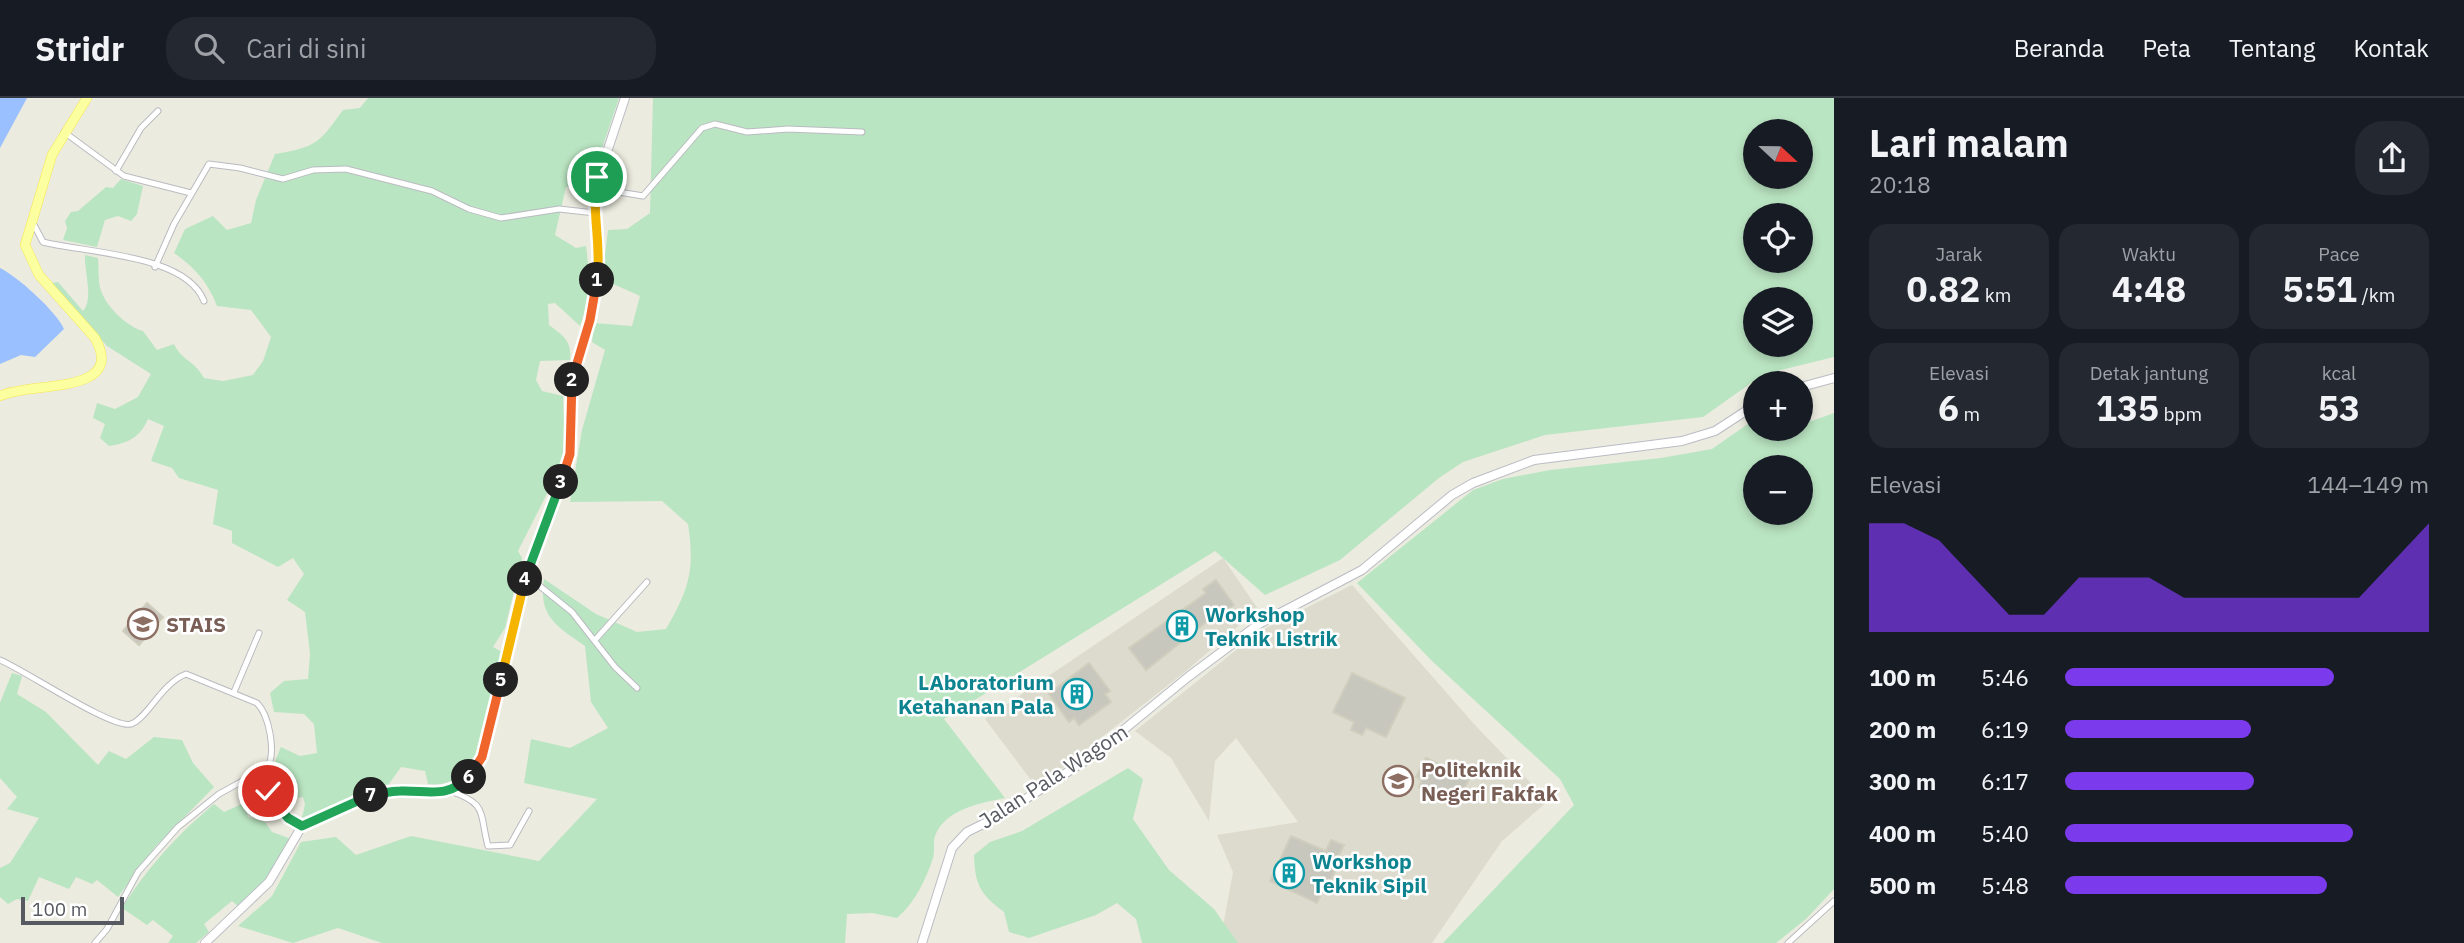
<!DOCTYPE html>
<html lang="id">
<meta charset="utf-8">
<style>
body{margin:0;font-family:"IBM Plex Sans",sans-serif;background:#242831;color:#f1f3f6;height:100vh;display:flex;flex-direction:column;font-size:26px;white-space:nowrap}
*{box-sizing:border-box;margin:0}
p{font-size:23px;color:#9ea1a6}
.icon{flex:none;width:38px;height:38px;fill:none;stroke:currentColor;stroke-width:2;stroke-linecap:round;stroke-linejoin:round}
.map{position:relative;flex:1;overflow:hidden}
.panel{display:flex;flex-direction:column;background:#171b24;width:630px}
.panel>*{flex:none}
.needle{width:46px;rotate:112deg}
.controls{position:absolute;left:1743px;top:21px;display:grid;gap:14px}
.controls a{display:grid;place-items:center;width:70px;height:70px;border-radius:50%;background:#171b24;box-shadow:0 4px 10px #0003;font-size:35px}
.scale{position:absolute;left:21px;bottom:18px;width:103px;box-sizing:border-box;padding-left:7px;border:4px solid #585a61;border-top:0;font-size:19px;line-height:24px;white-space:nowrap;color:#585a61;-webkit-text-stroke:5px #fff;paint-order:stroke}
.pin{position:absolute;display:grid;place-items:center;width:60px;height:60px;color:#fff;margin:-30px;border:4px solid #fff;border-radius:50%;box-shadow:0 2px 7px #0007}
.km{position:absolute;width:35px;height:35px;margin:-18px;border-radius:50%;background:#222;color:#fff;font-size:19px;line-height:35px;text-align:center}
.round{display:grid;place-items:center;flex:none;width:74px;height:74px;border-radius:28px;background:#242831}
.headline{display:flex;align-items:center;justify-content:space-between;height:119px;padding:0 35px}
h1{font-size:38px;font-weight:700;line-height:52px}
.figures{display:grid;grid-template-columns:repeat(3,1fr);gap:10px;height:119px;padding:7px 35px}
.figures div{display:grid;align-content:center;border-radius:18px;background:#242831;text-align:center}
.figures b{font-size:35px;font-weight:700}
.figures small{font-size:19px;font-weight:400}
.figures p{font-size:19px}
.chart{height:196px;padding:14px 35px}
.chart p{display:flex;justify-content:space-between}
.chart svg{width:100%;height:126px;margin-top:7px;fill:#7c3aed;opacity:.7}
ul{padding:0 35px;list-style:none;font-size:23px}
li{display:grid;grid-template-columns:112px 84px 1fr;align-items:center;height:52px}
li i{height:18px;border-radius:9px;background:#7c3aed}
header{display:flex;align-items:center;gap:42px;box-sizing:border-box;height:98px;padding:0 35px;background:#171b24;border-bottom:2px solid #363941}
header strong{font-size:33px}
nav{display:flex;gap:38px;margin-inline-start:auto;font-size:24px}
.search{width:490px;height:63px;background:#242831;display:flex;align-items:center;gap:18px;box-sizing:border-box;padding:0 24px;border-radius:28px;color:#9ea1a6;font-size:26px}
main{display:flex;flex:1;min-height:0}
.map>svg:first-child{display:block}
.education{fill:#dcdbce}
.green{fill:#bae5c2;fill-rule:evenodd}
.water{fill:#9bc0ff}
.building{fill:#c8c7be;stroke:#d0cebd;stroke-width:2}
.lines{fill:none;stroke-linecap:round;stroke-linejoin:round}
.minor-casing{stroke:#babbc1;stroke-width:7}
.secondary-casing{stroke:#babcc4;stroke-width:10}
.primary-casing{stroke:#f5e64f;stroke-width:10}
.minor{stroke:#fff;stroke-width:5}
.secondary{stroke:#fff;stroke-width:8}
.primary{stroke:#fcffa0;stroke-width:9}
.split-1-casing{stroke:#fff;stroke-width:14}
.split-2-casing{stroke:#fff;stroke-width:14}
.split-3-casing{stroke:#fff;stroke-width:14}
.split-4-casing{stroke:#fff;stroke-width:14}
.split-5-casing{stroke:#fff;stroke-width:14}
.split-6-casing{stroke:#fff;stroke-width:14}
.split-7-casing{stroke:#fff;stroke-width:14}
.split-8-casing{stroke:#fff;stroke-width:14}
.split-9-casing{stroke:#fff;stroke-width:14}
.split-1{stroke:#f5b400;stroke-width:9}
.split-2{stroke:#f0652b;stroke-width:9}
.split-3{stroke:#f0652b;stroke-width:9}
.split-4{stroke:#22a559;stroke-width:9}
.split-5{stroke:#f5b400;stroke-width:9}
.split-6{stroke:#f0652b;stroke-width:9}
.split-7{stroke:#22a559;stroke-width:9}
.split-8{stroke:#22a559;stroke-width:9}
.split-9{stroke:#f5b400;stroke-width:9}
.labels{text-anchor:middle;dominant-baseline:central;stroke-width:5;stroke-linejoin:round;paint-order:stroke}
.culture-label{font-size:21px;font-weight:bold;fill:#0d838f;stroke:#fff;text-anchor:start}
.education-label{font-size:21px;font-weight:bold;fill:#785e54;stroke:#fff;text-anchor:start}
.street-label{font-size:21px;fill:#585a61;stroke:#fff}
</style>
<header>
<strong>Stridr</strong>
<div class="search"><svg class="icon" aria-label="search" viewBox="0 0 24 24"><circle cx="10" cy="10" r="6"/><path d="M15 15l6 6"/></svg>Cari di sini</div>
<nav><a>Beranda</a><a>Peta</a><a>Tentang</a><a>Kontak</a></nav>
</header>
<main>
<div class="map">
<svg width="1834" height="845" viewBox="0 0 1834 845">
<rect width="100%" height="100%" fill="#ecebdf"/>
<g class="education">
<path d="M1223,460L1258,511L1186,573L1037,690L985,621Z"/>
<path d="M1352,487L1474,626L1548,703L1502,743L1432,845H1220L1233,774L1217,737L1298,724L1236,640L1215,663L1209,723L1171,660L1135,633L1260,533Z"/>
</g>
<g class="green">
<path d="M368,0H619L590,86L566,89L555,137L576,150L586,148C590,175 590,202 580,228L555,205L548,206L549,227C564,238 572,243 570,262L540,263L536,282L542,293L563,298L565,351L558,374L518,453L522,460L505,530L493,549L502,554L476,661C466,678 449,689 428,686L425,673L401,669L389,686L361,694L301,724L305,706L303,699L291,701L267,682L281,649L300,658L317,655L314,626L304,616L274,614L270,595L284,583L308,581L310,556L305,514L287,502L304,476L293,460L278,469L232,445V433L213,426L218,392L179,380L172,370L151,363L164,328L148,321C140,339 129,345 109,348L100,340L105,326L93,320L97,305L115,311L138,299L151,276L107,248L51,185L58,184L83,213C94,201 84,173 85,157L98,160C99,169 98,180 100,189C104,207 126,228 143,233L157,252L174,246C181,262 194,262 204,280L223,283L253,277L263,263L271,239L251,212L217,208C208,184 194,169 174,155L185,131L213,118L227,132L251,125L256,102L275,56C317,49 319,45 343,12L360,10Z"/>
<path d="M653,0H1834V259L1781,272L1754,283L1703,319L1545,337L1463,364L1439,380L1340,462L1265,497L1215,453L944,621L1005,700C981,705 945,711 935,738C933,744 935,753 933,760C926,781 915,805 897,820L872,815L847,816L845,845H382L338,830L293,845L238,828L272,798L301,744L336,739L356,757L411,738L539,763L597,701L524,685L531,641L570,650L608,630L591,604L585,548C556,528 538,518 544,481L596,516L637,534L666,531C689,491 695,472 688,426L662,403L570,404L582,332L605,252L592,244L594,225L632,228L640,198L602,181L608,132L627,131L650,115ZM1755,33H1801V79H1755ZM1755,117H1801V163H1755ZM1755,201H1801V247H1755Z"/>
<path d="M121,81L143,88L137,116L131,123L118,118L105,122L97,149L63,142L67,130L65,123L71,114L78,113L106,89L113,90Z"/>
<path d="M1834,315V791L1807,820L1776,845H1443L1574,707L1560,681L1432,563L1357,485L1473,392L1503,381L1550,372L1661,360L1712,351L1755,321V331H1801V321L1812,323ZM1801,369V415H1755V369Z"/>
<path d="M12,575L22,578L17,596L46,614L98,667L109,653L126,661L154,639L182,642L193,665L214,689L155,749L118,799L97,782L92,786L76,779L69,791L39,779L28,803L17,801L8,806L0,799V770L10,765L39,720L7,711L17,699L0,680V605Z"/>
<path d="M1128,670L1143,681L1133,721L1169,772L1214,811L1238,845H1142L1136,821L1117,805L1096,817L1029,840L1009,834L1004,814C980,796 975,787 974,757L990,744L1022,733Z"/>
<path d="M244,705L248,719L265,724L272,734L291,741L267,781L239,809L232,803L204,826L209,834L196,845H168L173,838L153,822L147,827L122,810C148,769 177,737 214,706L224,714Z"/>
</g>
<g class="water">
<path d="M0,0H27L0,50Z"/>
<path d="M0,170C17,178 57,214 64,231L35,259L21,257L0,266Z"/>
</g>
<g class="building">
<path d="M1216,482L1234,507L1222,516L1220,513L1146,572L1129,550L1206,495L1203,491Z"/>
<path d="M147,505L163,519L139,547L123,533Z"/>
<path d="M1089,565L1110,593L1105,596L1111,604L1079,627L1074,620L1069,624L1049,596Z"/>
<path d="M1352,575L1405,600L1386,639L1366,630L1362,637L1351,632L1354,624L1333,614Z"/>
<path d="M1426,660L1469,681L1459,701L1452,697L1449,703L1419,689L1422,682L1416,679Z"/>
<path d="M1291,738L1326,753L1331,742L1344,747L1333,769L1336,771L1328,789L1325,787L1317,805L1270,783Z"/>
</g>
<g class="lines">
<g class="minor-casing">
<g id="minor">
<path d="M64,34L124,78L191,95"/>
<path d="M116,73L141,30L158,13"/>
<path d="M595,90L643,98L702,30L715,26L747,34L788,31L862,34"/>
<path d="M33,125L43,144C85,155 186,156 204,203"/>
<path d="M155,169L174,126L209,66L240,70L283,81L313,72L346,71L432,93L469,111L501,120L559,111L595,115"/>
<path d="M526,477L572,514L615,569L637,590"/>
<path d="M595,542L647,484"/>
<path d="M0,562C23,571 113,632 131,626C146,622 162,585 186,576L257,605C269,617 276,653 268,669L219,696L178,729L138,774L107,831L95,845"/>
<path d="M234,594L259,535"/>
<path d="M248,680C275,695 278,715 302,728"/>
<path d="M450,693C488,706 479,714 488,748L510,747L529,713"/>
<path d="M1788,845L1834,803"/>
</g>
</g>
<g class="secondary-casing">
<g id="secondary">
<path d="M1801,289L1834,280"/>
<path d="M205,845L269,784L302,728L369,698L394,693L449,694L467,681L479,667L526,475L570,356L572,282L590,222L598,176L595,90L625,0"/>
<path d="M922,845L952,750L967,734L999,718L1088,661L1188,579L1259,526L1362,472L1452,397L1473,385L1534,362L1682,343L1715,333L1755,307"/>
</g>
</g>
<g class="primary-casing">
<path id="primary" d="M0,298C31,283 127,298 95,240L39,177L25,147L52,57L87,0"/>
</g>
<use href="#minor" class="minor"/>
<use href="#secondary" class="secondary"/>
<use href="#primary" class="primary"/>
</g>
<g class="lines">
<g class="split-1-casing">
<path id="split-1" d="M597,79C591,114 602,148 597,182"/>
</g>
<g class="split-2-casing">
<path id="split-2" d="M572,282L590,222L597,182"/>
</g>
<g class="split-3-casing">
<path id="split-3" d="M561,384L570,356L572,282"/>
</g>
<g class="split-4-casing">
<path id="split-4" d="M525,481L561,384"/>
</g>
<g class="split-5-casing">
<path id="split-5" d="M501,582L525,481"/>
</g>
<g class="split-6-casing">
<path id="split-6" d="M469,679L482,659L501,582"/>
</g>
<g class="split-7-casing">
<path id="split-7" d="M371,697C381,696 390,693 400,693C428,692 447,701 469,679"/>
</g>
<g class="split-8-casing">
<path id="split-8" d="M281,711L288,720L302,728L371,697"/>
</g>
<g class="split-9-casing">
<path id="split-9" d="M268,693L281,711"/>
</g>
<use href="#split-1" class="split-1"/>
<use href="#split-2" class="split-2"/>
<use href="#split-3" class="split-3"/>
<use href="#split-4" class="split-4"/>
<use href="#split-5" class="split-5"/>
<use href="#split-6" class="split-6"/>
<use href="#split-7" class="split-7"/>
<use href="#split-8" class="split-8"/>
<use href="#split-9" class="split-9"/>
</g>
<defs>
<g id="university-ring" transform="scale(1.575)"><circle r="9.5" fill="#fff" stroke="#8d6e63" stroke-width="1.5"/><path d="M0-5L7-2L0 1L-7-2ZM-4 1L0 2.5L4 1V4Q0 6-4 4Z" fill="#8d6e63"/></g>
<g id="building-ring" transform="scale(1.575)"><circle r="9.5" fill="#fff" stroke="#0f9aa8" stroke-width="1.5"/><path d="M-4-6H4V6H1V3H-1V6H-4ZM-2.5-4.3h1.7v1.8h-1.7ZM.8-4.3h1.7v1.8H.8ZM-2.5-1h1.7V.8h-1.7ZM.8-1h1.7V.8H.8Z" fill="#0f9aa8"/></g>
</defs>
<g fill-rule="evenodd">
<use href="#university-ring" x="143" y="526"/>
<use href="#building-ring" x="1182" y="528"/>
<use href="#building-ring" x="1077" y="596"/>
<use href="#university-ring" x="1398" y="683"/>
<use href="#building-ring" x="1289" y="775"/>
</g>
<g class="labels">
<g class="culture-label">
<text x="1205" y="516">Workshop<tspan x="1205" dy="24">Teknik Listrik</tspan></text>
<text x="1054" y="584" text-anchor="end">LAboratorium<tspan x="1054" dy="24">Ketahanan Pala</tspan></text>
<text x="1312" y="763">Workshop<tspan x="1312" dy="24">Teknik Sipil</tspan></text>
</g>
<g class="education-label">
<text x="166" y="526">STAIS</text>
<text x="1421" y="671">Politeknik<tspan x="1421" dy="24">Negeri Fakfak</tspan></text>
</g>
<g class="street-label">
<text transform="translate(1053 678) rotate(-33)">Jalan Pala Wagom</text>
</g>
</g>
</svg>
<div class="controls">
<a><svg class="needle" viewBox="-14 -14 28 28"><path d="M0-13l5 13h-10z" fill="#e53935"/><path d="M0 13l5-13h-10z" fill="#9ea1a6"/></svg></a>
<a><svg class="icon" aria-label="locate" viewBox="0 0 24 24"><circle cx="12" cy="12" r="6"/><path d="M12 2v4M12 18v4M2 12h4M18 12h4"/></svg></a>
<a><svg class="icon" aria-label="layers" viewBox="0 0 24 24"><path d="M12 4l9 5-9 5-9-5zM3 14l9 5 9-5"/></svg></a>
<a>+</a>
<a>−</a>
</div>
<div class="scale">100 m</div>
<div class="pin" style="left:597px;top:79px;background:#1e9e55"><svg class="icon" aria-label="arrive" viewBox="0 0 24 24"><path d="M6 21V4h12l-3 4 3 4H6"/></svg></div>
<div class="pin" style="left:268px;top:693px;background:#d93025"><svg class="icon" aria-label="check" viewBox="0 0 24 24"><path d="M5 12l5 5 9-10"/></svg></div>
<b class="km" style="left:597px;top:182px">1</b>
<b class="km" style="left:572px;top:282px">2</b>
<b class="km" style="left:561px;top:384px">3</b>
<b class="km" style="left:525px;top:481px">4</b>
<b class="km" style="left:501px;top:582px">5</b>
<b class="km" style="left:469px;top:679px">6</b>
<b class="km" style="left:371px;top:697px">7</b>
</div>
<section class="panel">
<div class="headline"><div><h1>Lari malam</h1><p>20:18</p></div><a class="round"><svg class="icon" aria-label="share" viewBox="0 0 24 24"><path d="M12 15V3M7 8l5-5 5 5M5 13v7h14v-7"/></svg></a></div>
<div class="figures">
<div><p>Jarak</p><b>0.82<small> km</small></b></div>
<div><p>Waktu</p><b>4:48</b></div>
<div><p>Pace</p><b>5:51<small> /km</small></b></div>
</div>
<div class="figures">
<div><p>Elevasi</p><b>6<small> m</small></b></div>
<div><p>Detak jantung</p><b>135<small> bpm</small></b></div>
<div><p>kcal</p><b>53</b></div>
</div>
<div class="chart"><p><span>Elevasi</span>144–149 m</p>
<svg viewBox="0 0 160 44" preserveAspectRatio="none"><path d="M0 44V6L10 6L20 12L30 25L40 38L50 38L60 25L70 25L80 25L90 32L100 32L110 32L120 32L130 32L140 32L150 19L160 6V44z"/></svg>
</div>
<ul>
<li><b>100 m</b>5:46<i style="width:74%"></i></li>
<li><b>200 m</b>6:19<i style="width:51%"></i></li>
<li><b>300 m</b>6:17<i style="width:52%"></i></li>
<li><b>400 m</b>5:40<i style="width:79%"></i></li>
<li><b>500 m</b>5:48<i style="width:72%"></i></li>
</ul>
</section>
</main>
